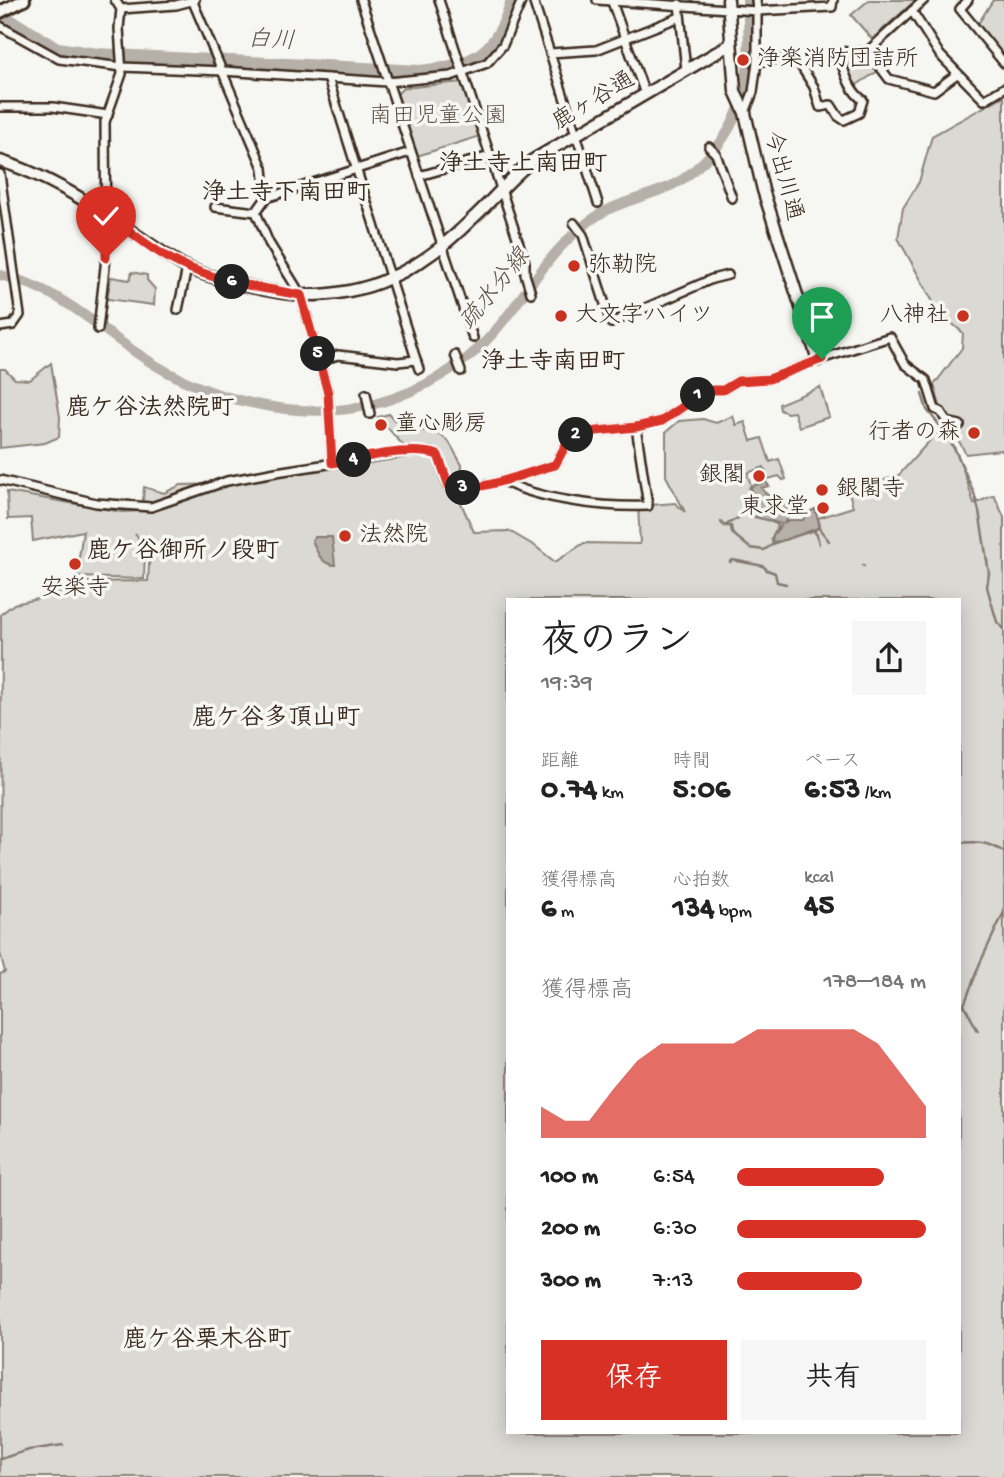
<!DOCTYPE html>
<html lang="ja">
<meta charset="utf-8">
<style>
body{margin:0;font-family:"Gochi Hand","Klee One",sans-serif;background:#f6f6f6;color:#222;height:100vh;display:flex;flex-direction:column;font-size:26px;white-space:nowrap}
*{box-sizing:border-box;margin:0}
p{font-size:23px;color:#767676}
.icon{flex:none;width:38px;height:38px;fill:none;stroke:currentColor;stroke-width:2;stroke-linecap:round;stroke-linejoin:round}
.map{position:relative;flex:1;overflow:hidden}
.drawer{position:absolute;left:506px;top:598px;width:455px;height:836px;display:flex;flex-direction:column;background:#fff;border-radius:0px;box-shadow:0 4px 18px #0003}
.drawer>*{flex:none}
.pin{position:absolute;display:grid;place-items:center;width:60px;height:60px;color:#fff;margin:-72px -30px;border-radius:50% 50% 50% 0;rotate:-45deg;box-shadow:0 0 7px #0007}
.pin .icon{rotate:45deg}
.km{position:absolute;width:35px;height:35px;margin:-18px;border-radius:50%;background:#222;color:#fff;font-size:19px;line-height:35px;text-align:center}
.round{display:grid;place-items:center;flex:none;width:74px;height:74px;border-radius:0px;background:#f6f6f6}
.head{display:flex;align-items:center;justify-content:space-between;height:119px;padding:0 35px}
h1{font-size:38px;font-weight:700;line-height:52px}
.metrics{display:grid;grid-template-columns:repeat(3,1fr);gap:10px;height:119px;padding:7px 35px}
.metrics div{display:grid;align-content:center}
.metrics b{font-size:30px;font-weight:700}
.metrics small{font-size:19px;font-weight:400}
.metrics p{font-size:19px}
.chart{height:196px;padding:14px 35px}
.chart p{display:flex;justify-content:space-between}
.chart svg{width:100%;height:126px;margin-top:7px;fill:#d93025;opacity:.7}
.action{display:flex;gap:14px;margin-top:auto;padding:14px 35px}
.action a{flex:1;height:80px;border-radius:0px;background:#d93025;color:#fff;font-size:28px;font-weight:700;line-height:80px;text-align:center}
.action a+a{background:#f6f6f6;color:#222}
ul{padding:0 35px;list-style:none;font-size:23px}
li{display:grid;grid-template-columns:112px 84px 1fr;align-items:center;height:52px}
li i{height:18px;border-radius:9px;background:#d93025}
.map>svg:first-child{display:block}
.green{fill:#dad9d3;stroke:#8a8278;stroke-width:2;fill-rule:evenodd}
.water{fill:#b6b0a9;stroke:#857a71;stroke-width:2}
.lines{fill:none;stroke-linecap:round;stroke-linejoin:round}
.stream{stroke:#857a71;stroke-width:2.5}
.canal{stroke:#b6b0a9;stroke-width:10}
.river{stroke:#b6b0a9;stroke-width:16}
.street-casing{stroke:#3b2a1e;stroke-width:12}
.secondary-casing{stroke:#3b2a1e;stroke-width:15}
.primary-casing{stroke:#3b2a1e;stroke-width:16}
.street{stroke:#f6f6f2;stroke-width:7}
.secondary{stroke:#f6f6f2;stroke-width:10}
.primary{stroke:#f6f6f2;stroke-width:10}
.route-casing{stroke:#fff;stroke-width:14}
.route{stroke:#d93025;stroke-width:9}
.poi-dot{fill:#c8321e;stroke:#f6f6f2;stroke-width:2.5}
.labels{text-anchor:middle;dominant-baseline:central;stroke-width:7;stroke-linejoin:round;paint-order:stroke}
.poi-label{font-size:23px;fill:#3b2a1e;stroke:#f6f6f2;text-anchor:start}
.street-label{font-size:23px;fill:#3b2a1e;stroke:#f6f6f2}
.park-label{font-size:23px;fill:#63564b;stroke:#f6f6f2}
.water-label{font-size:24px;font-style:italic;fill:#605248;stroke:#f6f6f2}
.neighbourhood-label{font-size:24px;font-weight:bold;fill:#3b2a1e;stroke:#f6f6f2}
</style>
<div class="map">
<svg width="1004" height="1477" viewBox="0 0 1004 1477">
<rect width="100%" height="100%" fill="#f6f6f2"/>
<filter id="ink" filterUnits="userSpaceOnUse"><feTurbulence type="fractalNoise" baseFrequency=".0143" numOctaves="2"/><feDisplacementMap in="SourceGraphic" scale="14" xChannelSelector="R" yChannelSelector="G"/><feConvolveMatrix kernelMatrix="1 2 1 2 8 2 1 2 1" color-interpolation-filters="sRGB"/></filter>
<g filter="url(#ink)">
<g class="green">
<path d="M869,0H916L872,39L851,15Z"/>
<path d="M993,0H1004V58L978,24Z"/>
<path d="M868,51L881,69L852,88L838,52Z"/>
<path d="M462,82L480,136L417,156L397,94L403,88Z"/>
<path d="M1004,96V453L1001,450L966,454L941,409L934,385L962,348L963,333L938,311L898,238L903,208L919,182L932,136Z"/>
<path d="M132,272L147,275V280L155,289L154,305L107,299L111,277L130,280Z"/>
<path d="M51,363L60,417L59,437L45,443L0,448V369H5L15,379L30,380Z"/>
<path d="M820,387L829,417L799,427L794,412L787,413L780,410L779,404Z"/>
<path d="M389,414L394,420L405,419L412,431H428L439,434L449,442L462,465L460,501L474,532L509,531L535,546L555,562L584,543L640,544L638,506L675,503L685,512L666,476V432L679,421L703,419L716,423L733,416L736,425L745,422L751,441L762,438L770,462L779,459L786,479L783,480L779,476L768,479L764,467L747,473L751,485L749,488L755,497L748,508V515L763,518L778,525L771,539L775,543L816,530L820,525L818,518L853,507L847,485L872,477L878,482L899,475L940,429C959,449 966,478 974,504L994,495L1004,517V1477H0V974L5,972L0,953L1,614L14,604L52,596L81,582L148,581L150,549L135,534L145,547L144,579L76,577L83,531L33,541L31,518L8,519L7,492L122,512L142,511L144,487L164,493L181,485L225,484L292,469L410,453L378,417ZM508,600H959V1433H508Z"/>
</g>
<g class="water">
<path d="M766,482L769,486L761,488C770,500 776,498 788,503L786,513L788,517L784,523L789,520H803L807,513L815,509L819,523L818,528L781,541L772,542L773,535L782,524L751,516L748,512L755,498L751,491V486Z"/>
<path d="M314,537H332L335,565C321,565 317,552 312,540Z"/>
</g>
<g class="lines">
<g class="stream">
<path d="M922,394L927,410L950,438L974,493L979,511L989,573L987,587L997,622L1004,629"/>
<path d="M721,522L724,526H731L732,533L750,548L764,550L775,543"/>
<path d="M726,525L748,512"/>
<path d="M818,527L829,541"/>
<path d="M813,530L817,535L819,544"/>
<path d="M730,562L733,560L763,566L767,570L775,573L777,582L786,584"/>
<path d="M863,565L864,566"/>
<path d="M959,843C977,841 988,842 1004,852"/>
<path d="M964,1005L978,1031"/>
<path d="M959,1006L964,1005L980,963L1004,912"/>
<path d="M0,1459L29,1450L63,1445"/>
</g>
<path class="canal" d="M0,275C59,288 93,324 141,356C210,403 314,427 394,398C417,390 439,378 459,364C516,325 537,253 600,214C624,199 654,196 678,182C688,177 695,169 703,162C751,117 751,62 747,0"/>
<path class="river" d="M0,16L57,50L97,56L420,73C475,67 499,55 514,0"/>
<g class="street-casing">
<g id="street">
<path d="M361,0L473,338"/>
<path d="M439,0L525,262V274L531,293"/>
<path d="M533,0L598,203"/>
<path d="M597,0L757,11V62L777,59L799,63L838,52L868,51L924,0"/>
<path d="M756,0L757,11L832,7L833,0"/>
<path d="M968,0L960,9L1004,63"/>
<path d="M193,2L263,168L266,198L256,212L269,243L301,295L328,393L332,463"/>
<path d="M612,2L645,94"/>
<path d="M679,4L686,70"/>
<path d="M121,9L176,5L195,0"/>
<path d="M912,11L940,55L984,100L1004,88"/>
<path d="M0,26L59,59L122,67L223,71L387,82L451,76L487,63L503,45L522,0"/>
<path d="M868,51L889,79L934,91L957,74"/>
<path d="M550,53L596,50L680,17"/>
<path d="M799,63L814,87L820,107L831,105L838,116L844,120L859,113L863,100C848,90 844,69 838,52"/>
<path d="M328,78L419,369"/>
<path d="M0,107H53L108,115"/>
<path d="M745,113L753,92L757,62"/>
<path d="M709,147L716,154L732,198"/>
<path d="M0,174L20,315L13,325L0,327"/>
<path d="M419,176L490,156"/>
<path d="M266,198L410,152"/>
<path d="M215,207L256,212"/>
<path d="M574,223L583,235L611,323L712,279L728,275"/>
<path d="M178,310L187,268"/>
<path d="M98,329L106,258L105,122L122,74L119,28L121,9L115,0"/>
<path d="M455,355L461,371"/>
<path d="M319,361L338,355L398,362L416,360"/>
<path d="M366,394L370,414"/>
<path d="M0,480L96,503L151,507L227,481L276,472L406,452H429L438,455L448,486C471,496 530,471 555,465L569,439L578,433L636,427L662,421L707,390H723L738,381L747,380L769,379L818,360L890,337L905,364L926,380L935,409L941,412L947,422L960,425"/>
<path d="M503,481C540,500 606,508 648,506L636,427"/>
</g>
</g>
<g class="secondary-casing">
<g id="secondary">
<path d="M728,0L735,91L745,113L763,190L818,360"/>
<path d="M0,161C37,172 72,192 104,213C131,230 156,250 184,266C207,278 276,294 302,295C331,296 365,290 390,278C420,265 449,242 472,219C493,200 510,178 533,160L731,44"/>
</g>
</g>
<g class="primary-casing">
<path id="primary" d="M0,12L24,0"/>
</g>
<use href="#street" class="street"/>
<use href="#secondary" class="secondary"/>
<use href="#primary" class="primary"/>
</g>
</g>
<g class="lines" filter="url(#ink)">
<g class="route-casing">
<path id="route" d="M106,258L107,214C132,233 159,256 189,268C225,283 263,288 301,295L328,393L332,463C362,459 409,445 438,455L449,486C471,496 530,471 555,465L569,439L578,433L636,427L662,421L707,390H723L738,381L769,379L822,359"/>
</g>
<use href="#route" class="route"/>
</g>
<g class="poi-dot">
<circle cx="743" cy="60" r="7"/>
<circle cx="574" cy="266" r="7"/>
<circle cx="561" cy="316" r="7"/>
<circle cx="963" cy="316" r="7"/>
<circle cx="381" cy="425" r="7"/>
<circle cx="974" cy="433" r="7"/>
<circle cx="759" cy="476" r="7"/>
<circle cx="822" cy="490" r="7"/>
<circle cx="823" cy="508" r="7"/>
<circle cx="345" cy="536" r="7"/>
<circle cx="75" cy="564" r="7"/>
</g>
<g class="labels">
<g class="poi-label">
<text x="757" y="60">浄楽消防団詰所</text>
<text x="588" y="266">弥勒院</text>
<text x="575" y="316">大文字ハイツ</text>
<text x="949" y="316" text-anchor="end">八神社</text>
<text x="395" y="425">童心彫房</text>
<text x="960" y="433" text-anchor="end">行者の森</text>
<text x="745" y="476" text-anchor="end">銀閣</text>
<text x="836" y="490">銀閣寺</text>
<text x="809" y="508" text-anchor="end">東求堂</text>
<text x="359" y="536">法然院</text>
<text x="75" y="589" text-anchor="middle">安楽寺</text>
</g>
<g class="street-label">
<text transform="translate(594 102) rotate(-31)">鹿ヶ谷通</text>
<text transform="translate(782 176) rotate(75)">今出川通</text>
</g>
<g class="park-label">
<text x="438" y="117">南田児童公園</text>
</g>
<g class="water-label">
<text transform="translate(271 42) rotate(3)">白川</text>
<text transform="translate(496 290) rotate(-51)">疏水分線</text>
</g>
<g class="neighbourhood-label">
<text x="523" y="165">浄土寺上南田町</text>
<text x="286" y="194">浄土寺下南田町</text>
<text x="553" y="363">浄土寺南田町</text>
<text x="150" y="409">鹿ケ谷法然院町</text>
<text x="183" y="552">鹿ケ谷御所ノ段町</text>
<text x="276" y="719">鹿ケ谷多頂山町</text>
<text x="207" y="1341">鹿ケ谷栗木谷町</text>
</g>
</g>
</svg>
<div class="pin" style="left:822px;top:359px;background:#1e9e55"><svg class="icon" aria-label="arrive" viewBox="0 0 24 24"><path d="M6 21V4h12l-3 4 3 4H6"/></svg></div>
<div class="pin" style="left:106px;top:258px;background:#d93025"><svg class="icon" aria-label="check" viewBox="0 0 24 24"><path d="M5 12l5 5 9-10"/></svg></div>
<b class="km" style="left:698px;top:395px">1</b>
<b class="km" style="left:576px;top:435px">2</b>
<b class="km" style="left:463px;top:488px">3</b>
<b class="km" style="left:354px;top:460px">4</b>
<b class="km" style="left:318px;top:354px">5</b>
<b class="km" style="left:232px;top:282px">6</b>
<section class="drawer">
<div class="head"><div><h1>夜のラン</h1><p>19:39</p></div><a class="round"><svg class="icon" aria-label="share" viewBox="0 0 24 24"><path d="M12 15V3M7 8l5-5 5 5M5 13v7h14v-7"/></svg></a></div>
<div class="metrics">
<div><p>距離</p><b>0.74<small> km</small></b></div>
<div><p>時間</p><b>5:06</b></div>
<div><p>ペース</p><b>6:53<small> /km</small></b></div>
</div>
<div class="metrics">
<div><p>獲得標高</p><b>6<small> m</small></b></div>
<div><p>心拍数</p><b>134<small> bpm</small></b></div>
<div><p>kcal</p><b>45</b></div>
</div>
<div class="chart"><p><span>獲得標高</span>178–184 m</p>
<svg viewBox="0 0 160 44" preserveAspectRatio="none"><path d="M0 44V33L10 38L20 38L30 27L40 17L50 11L60 11L70 11L80 11L90 6L100 6L110 6L120 6L130 6L140 11L150 22L160 33V44z"/></svg>
</div>
<ul>
<li><b>100 m</b>6:54<i style="width:78%"></i></li>
<li><b>200 m</b>6:30<i style="width:100%"></i></li>
<li><b>300 m</b>7:13<i style="width:66%"></i></li>
</ul>
<div class="action"><a>保存</a><a>共有</a></div>
</section>
</div>
